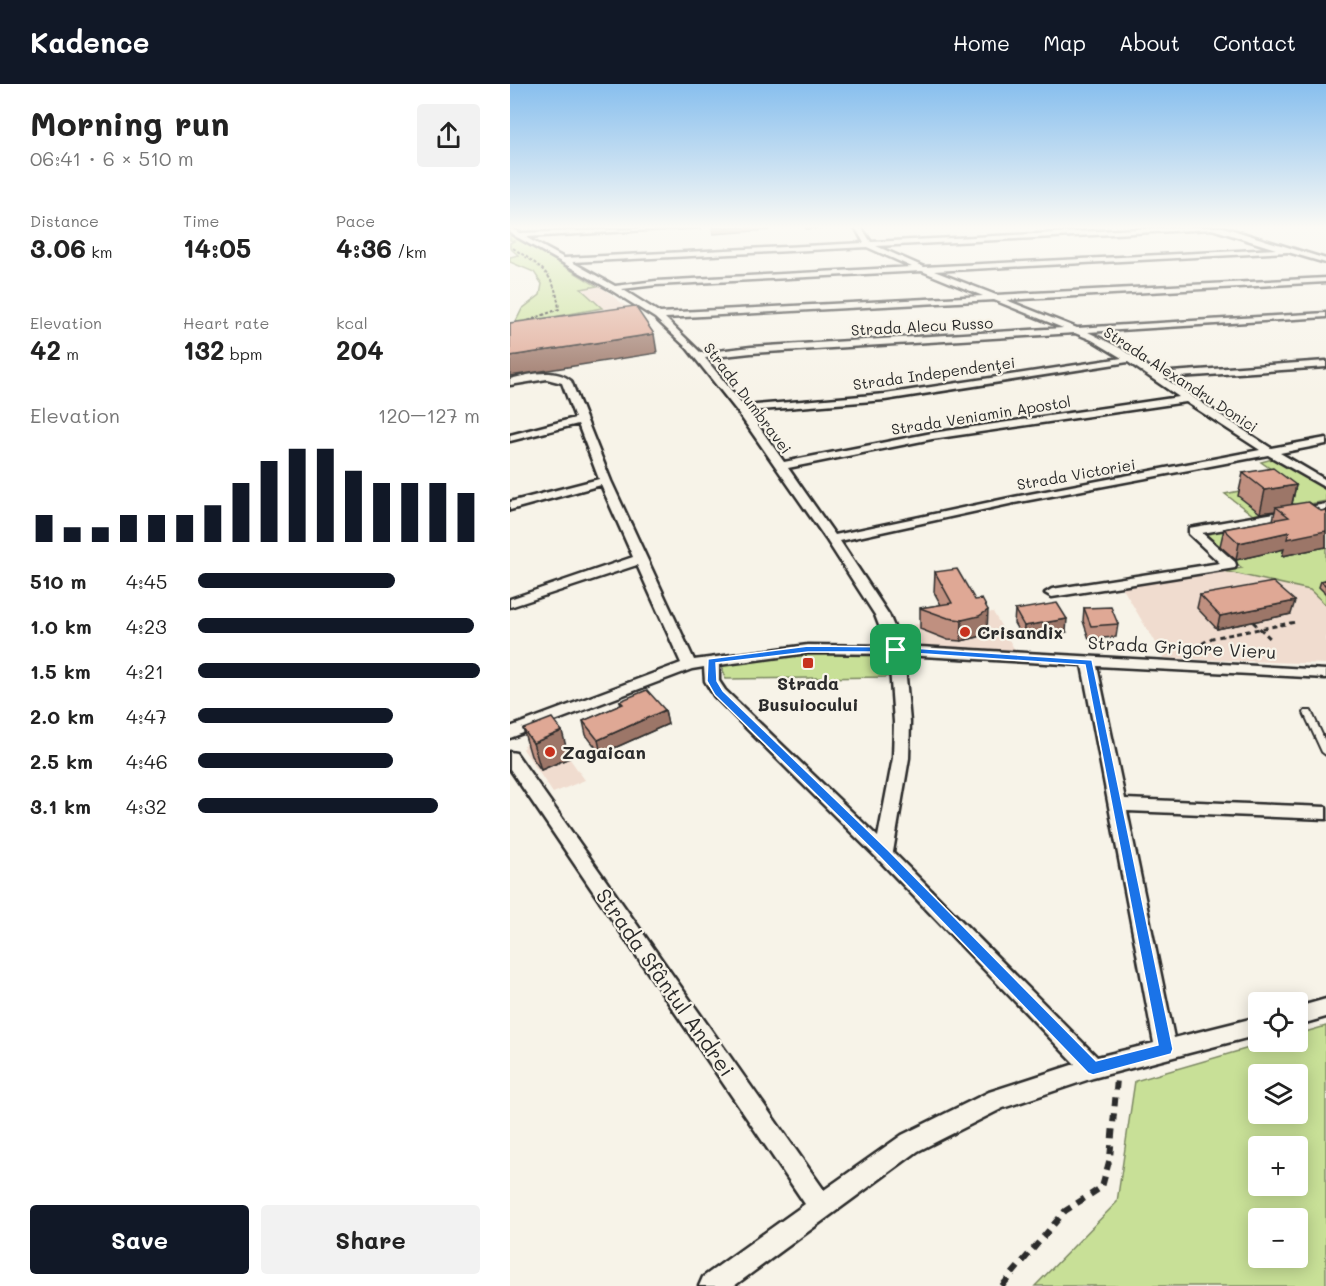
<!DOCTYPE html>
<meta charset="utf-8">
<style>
body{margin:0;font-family:Mali,sans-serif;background:#f2f2f2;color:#222;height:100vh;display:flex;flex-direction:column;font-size:22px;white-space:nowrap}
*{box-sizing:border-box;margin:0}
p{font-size:20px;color:#767676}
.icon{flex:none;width:33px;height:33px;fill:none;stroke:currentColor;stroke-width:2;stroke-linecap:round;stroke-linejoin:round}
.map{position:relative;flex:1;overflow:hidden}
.drawer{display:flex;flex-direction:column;background:#fff;width:510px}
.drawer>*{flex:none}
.buttons{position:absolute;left:738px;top:908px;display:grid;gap:12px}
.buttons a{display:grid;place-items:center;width:60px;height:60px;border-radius:6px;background:#fff;box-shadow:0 3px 15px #0003;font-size:30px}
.pin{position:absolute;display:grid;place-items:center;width:51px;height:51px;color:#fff;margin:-26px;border-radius:12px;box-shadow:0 3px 9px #0006}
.round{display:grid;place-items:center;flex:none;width:63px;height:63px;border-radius:6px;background:#f2f2f2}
.overview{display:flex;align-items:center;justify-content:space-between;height:102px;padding:0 30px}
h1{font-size:33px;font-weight:700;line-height:45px}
.metrics{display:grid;grid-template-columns:repeat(3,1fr);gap:9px;height:102px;padding:6px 30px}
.metrics div{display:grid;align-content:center}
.metrics b{font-size:26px;font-weight:700}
.metrics small{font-size:16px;font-weight:400}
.metrics p{font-size:16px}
.chart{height:168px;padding:12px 30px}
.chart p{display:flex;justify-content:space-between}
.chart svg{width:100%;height:108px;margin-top:6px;stroke:#111827;stroke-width:6}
.primary-button{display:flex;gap:12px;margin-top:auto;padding:12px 30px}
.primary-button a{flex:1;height:69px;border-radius:6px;background:#111827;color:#fff;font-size:24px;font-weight:700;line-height:69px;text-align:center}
.primary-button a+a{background:#f2f2f2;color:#222}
ul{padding:0 30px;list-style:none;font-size:20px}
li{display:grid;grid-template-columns:96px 72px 1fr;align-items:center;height:45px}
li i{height:15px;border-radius:8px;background:#111827}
header{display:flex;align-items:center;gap:36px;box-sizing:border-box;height:84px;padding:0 30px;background:#111827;color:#fff}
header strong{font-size:28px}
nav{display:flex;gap:33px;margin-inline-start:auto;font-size:21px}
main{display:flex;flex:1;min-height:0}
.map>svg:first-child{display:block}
.built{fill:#f0dccf}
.green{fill:#c8e097;stroke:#7a8661;stroke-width:1.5;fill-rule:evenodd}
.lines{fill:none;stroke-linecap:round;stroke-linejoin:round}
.service-casing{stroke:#2b2b2b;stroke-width:4}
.minor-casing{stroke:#2b2b2b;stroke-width:5}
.path-far2{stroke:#2b2b2b;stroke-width:2;stroke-dasharray:3 2;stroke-linecap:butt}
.path-far1{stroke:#2b2b2b;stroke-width:3;stroke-dasharray:5 4;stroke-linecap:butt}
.path{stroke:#2b2b2b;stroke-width:6;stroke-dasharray:9 7;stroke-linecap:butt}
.service{fill:#f7f3e8;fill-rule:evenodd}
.minor{fill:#f7f3e8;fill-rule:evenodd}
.wall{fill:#c09080;stroke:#2b2b2b;stroke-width:1.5}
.shaded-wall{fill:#9c7668;stroke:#2b2b2b;stroke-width:1.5}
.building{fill:#dfa895;stroke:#2b2b2b;stroke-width:1.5}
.route{fill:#1a73e8;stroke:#fff;stroke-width:1.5;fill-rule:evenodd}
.poi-dot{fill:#c8321e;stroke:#f7f3e8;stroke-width:2}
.labels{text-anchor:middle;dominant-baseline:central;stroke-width:4.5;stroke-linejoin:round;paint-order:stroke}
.far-street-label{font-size:15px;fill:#2b2b2b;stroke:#f7f3e8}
.poi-label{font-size:18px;font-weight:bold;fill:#2b2b2b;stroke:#f7f3e8;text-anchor:start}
.street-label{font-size:18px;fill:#2b2b2b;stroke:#f7f3e8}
.near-street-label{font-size:21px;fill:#2b2b2b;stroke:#f7f3e8}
</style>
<header>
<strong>Kadence</strong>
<nav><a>Home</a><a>Map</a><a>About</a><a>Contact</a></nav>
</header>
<main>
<section class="drawer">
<div class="overview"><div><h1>Morning run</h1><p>06:41 · 6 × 510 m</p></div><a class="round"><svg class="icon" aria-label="share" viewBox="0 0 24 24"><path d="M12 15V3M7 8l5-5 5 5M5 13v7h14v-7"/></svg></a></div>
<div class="metrics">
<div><p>Distance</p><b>3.06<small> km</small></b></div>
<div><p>Time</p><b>14:05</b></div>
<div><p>Pace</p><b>4:36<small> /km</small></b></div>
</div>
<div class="metrics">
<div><p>Elevation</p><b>42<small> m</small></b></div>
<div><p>Heart rate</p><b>132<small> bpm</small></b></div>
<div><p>kcal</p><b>204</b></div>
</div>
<div class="chart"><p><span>Elevation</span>120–127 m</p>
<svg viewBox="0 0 160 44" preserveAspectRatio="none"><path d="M5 44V33M15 44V38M25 44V38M35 44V33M45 44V33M55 44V33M65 44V29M75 44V20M85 44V11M95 44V6M105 44V6M115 44V15M125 44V20M135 44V20M145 44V20M155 44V24"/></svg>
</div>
<ul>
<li><b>510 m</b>4:45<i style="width:70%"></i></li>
<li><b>1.0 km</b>4:23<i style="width:98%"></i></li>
<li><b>1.5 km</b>4:21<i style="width:100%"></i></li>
<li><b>2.0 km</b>4:47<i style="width:69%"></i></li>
<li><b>2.5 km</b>4:46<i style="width:69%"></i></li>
<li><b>3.1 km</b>4:32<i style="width:85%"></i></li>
</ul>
<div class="primary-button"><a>Save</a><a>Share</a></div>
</section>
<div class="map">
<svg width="816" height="1202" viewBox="0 0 816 1202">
<rect width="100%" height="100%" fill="#f7f3e8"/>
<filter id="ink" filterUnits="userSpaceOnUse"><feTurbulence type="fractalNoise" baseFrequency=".0167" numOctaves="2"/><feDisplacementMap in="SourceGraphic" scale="12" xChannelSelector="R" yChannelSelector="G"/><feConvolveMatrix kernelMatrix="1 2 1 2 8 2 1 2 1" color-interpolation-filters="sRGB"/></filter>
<g filter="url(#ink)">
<g class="built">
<path d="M89,201L133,236L55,233L91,224L70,205Z"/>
<path d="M714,487L800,506L816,521V580L654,574L612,503Z"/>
<path d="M483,528L506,568L419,563L405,557L395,542Z"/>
<path d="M41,649L75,696L43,709L13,665L15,659Z"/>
</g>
<g class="green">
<path d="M0,151L16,159L87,202L71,205L92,224L0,241L5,239L12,225L30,211L32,200L24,188L0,178V173L8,171L0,164V159L4,157L0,156Z"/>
<path d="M766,374L816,405V417L743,431L715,410L778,397L751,378Z"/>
<path d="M816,427V521L800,506L714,487L732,484L691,449Z"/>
<path d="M331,568L380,572L377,593L215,595L212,581L285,569Z"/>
<path d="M816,942V1202H525L607,1118L625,997L763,957H788V950ZM748,990H788V1029H748ZM748,1062H788V1101H748ZM748,1134H788V1173H748Z"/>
</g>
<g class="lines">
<g class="service-casing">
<path id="service" d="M795,627H801L802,629L816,659V671L812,668L794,629Z"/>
</g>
<g class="minor-casing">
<g id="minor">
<path d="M0,143L9,149L190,143L15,153L54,174L354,159L345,143H351L361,158L669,143H713L816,175V179L778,168L424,187L486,211L816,194V198L496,216L567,244L816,229V233L578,248L610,264L647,289L816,277V283L654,294L761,364L816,354V360L770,369L816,396V404L758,371L504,419L330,457L379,531L392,562L816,586V594L587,582L615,715L816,723V735L617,727L664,954L748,933V951L583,994L493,1024L408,1067L224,1202H189L193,1193L295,1120L0,685V668L6,669L314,1106L392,1051L479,1008L565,980L368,775L204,612L195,597L194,583L182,585L0,654V643L171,579L127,481L0,523V515L123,473L91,401L0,426V418L89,395L68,340L0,357V351L65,334L52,299L37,295L0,301V295C18,291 45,283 61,297L101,397L184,576L298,561L377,562L365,531L316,455L227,327L177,264L145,234L101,206L5,152L0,148ZM702,145L766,165L414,183L366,162ZM357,163L402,183L146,197L105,202L62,178ZM412,187L473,212L150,229L112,205L146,201ZM484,216L553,244L241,263L191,269L155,234ZM565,249L582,256L612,274L375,310L234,322L195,274L241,269ZM618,278L669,313L422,349L274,378L238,327L375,316ZM676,318L750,366L504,413L325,451L278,384L422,355ZM298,569L379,570L384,638L383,674L368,753L215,606L209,597V581ZM394,571L572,581L644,959L587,973L383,768L399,674L400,638Z"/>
<path d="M816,420V428L692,449L725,478L726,481L725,484L542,513L535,509L542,505L710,479L679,450V444Z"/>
<path d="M816,915V933L788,941V923Z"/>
</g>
</g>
<path class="path-far2" d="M3,164C31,183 45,189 49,225L15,238"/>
<g class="path-far1">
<path d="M743,538L761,555"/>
<path d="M695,569L693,559L702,554L786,538"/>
</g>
<path class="path" d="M492,1202L555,1127L592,1103L600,1074L607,995"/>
<use href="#service" class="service"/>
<use href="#minor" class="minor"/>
</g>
<g class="wall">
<path d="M296,143H329V144L296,145Z"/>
<path d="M733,389L786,401L782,420L811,427L816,426V463L772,472L774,465L726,476L710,462L714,445L763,436L765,427L750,429L728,412Z"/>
<path d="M425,488L477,547L468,553L451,557L438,556L410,545V524L431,521L424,508Z"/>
<path d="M816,496V510L809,503L811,497Z"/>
<path d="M690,511L781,530L707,545L687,524Z"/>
<path d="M574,524L608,540L606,553L579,555L573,537Z"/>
<path d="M505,526L556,548L513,555L504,539Z"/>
<path d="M110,617L155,626L158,640L91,670L76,651L73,637L111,621Z"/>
<path d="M13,645L59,674L31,686L21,672Z"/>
</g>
<g class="shaded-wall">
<path d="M202,143H259V146L203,150Z"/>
<path d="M144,250L147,269L0,292V272Z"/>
<path d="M786,401L781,424L766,423L765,427L750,429L755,406Z"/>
<path d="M816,447V463L772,472L774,465L726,476L729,459L779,448Z"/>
<path d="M785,517L781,530L707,545L710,532Z"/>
<path d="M478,526L477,547L468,553L451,557L452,536Z"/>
<path d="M557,535L556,548L513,555L514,542Z"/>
<path d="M155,626L158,640L91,670L88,656Z"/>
<path d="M52,647L59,674L31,686L23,659Z"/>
</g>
<g class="building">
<path d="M125,222L144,250L0,272V239Z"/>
<path d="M763,384L786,401L755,406L733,389Z"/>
<path d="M798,418L811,427L816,426V447L777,455L779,448L729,459L714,445L779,433L766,423Z"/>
<path d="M447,485L465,516L472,515L478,526L469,532L452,536L438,534L410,524L442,519L425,488Z"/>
<path d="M816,496V502L811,497Z"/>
<path d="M763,498L785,517L710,532L690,511Z"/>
<path d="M547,519L557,535L514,542L505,526Z"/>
<path d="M601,523L608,540L581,542L574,524Z"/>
<path d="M137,606L155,626L88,656L73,637L113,620L110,617Z"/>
<path d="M42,634L52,647L23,659L13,645Z"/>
</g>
</g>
<linearGradient id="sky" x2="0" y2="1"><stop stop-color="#88bfee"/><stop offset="0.46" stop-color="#fbfaf5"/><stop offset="1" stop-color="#fbfaf5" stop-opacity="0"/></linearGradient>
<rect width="816" height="311" fill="url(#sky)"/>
<path class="route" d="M298,562L386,563L582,576L663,965L661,970L583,991L578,989L370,773L205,611L197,597L198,575ZM298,568H386L575,581L648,961L586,977L378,766L213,607L207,597L206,579Z"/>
<g class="poi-dot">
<circle cx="455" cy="548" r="6"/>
<rect x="292" y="573" width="12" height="12" rx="3"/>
<circle cx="40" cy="668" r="6"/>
</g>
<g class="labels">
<g class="far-street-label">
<text transform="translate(412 242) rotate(-3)">Strada Alecu Russo</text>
<text transform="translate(424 289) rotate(-8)">Strada Independenţei</text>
<text transform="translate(671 295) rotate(33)">Strada Alexandru Donici</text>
<text transform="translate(238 314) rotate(53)">Strada Dumbravei</text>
<text transform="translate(471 331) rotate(-9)">Strada Veniamin Apostol</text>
<text transform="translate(566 390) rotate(-10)">Strada Victoriei</text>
</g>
<g class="poi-label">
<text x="467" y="548">Crisandix</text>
<text x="298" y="599" text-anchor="middle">Strada<tspan x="298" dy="21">Busuiocului</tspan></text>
<text x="52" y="668">Zagaican</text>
</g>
<g class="street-label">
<text transform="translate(672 563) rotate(3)">Strada Grigore Vieru</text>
</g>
<g class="near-street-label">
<text transform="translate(156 898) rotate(55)">Strada Sfântul Andrei</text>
</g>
</g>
</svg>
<div class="buttons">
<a><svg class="icon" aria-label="locate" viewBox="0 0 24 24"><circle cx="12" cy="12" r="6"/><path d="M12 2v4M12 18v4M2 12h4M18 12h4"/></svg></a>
<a><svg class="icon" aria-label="layers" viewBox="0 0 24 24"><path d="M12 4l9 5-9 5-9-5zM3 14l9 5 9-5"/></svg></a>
<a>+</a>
<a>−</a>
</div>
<div class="pin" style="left:386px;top:566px;background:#1e9e55"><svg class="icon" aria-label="arrive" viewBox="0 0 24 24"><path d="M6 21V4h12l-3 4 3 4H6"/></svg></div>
</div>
</main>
